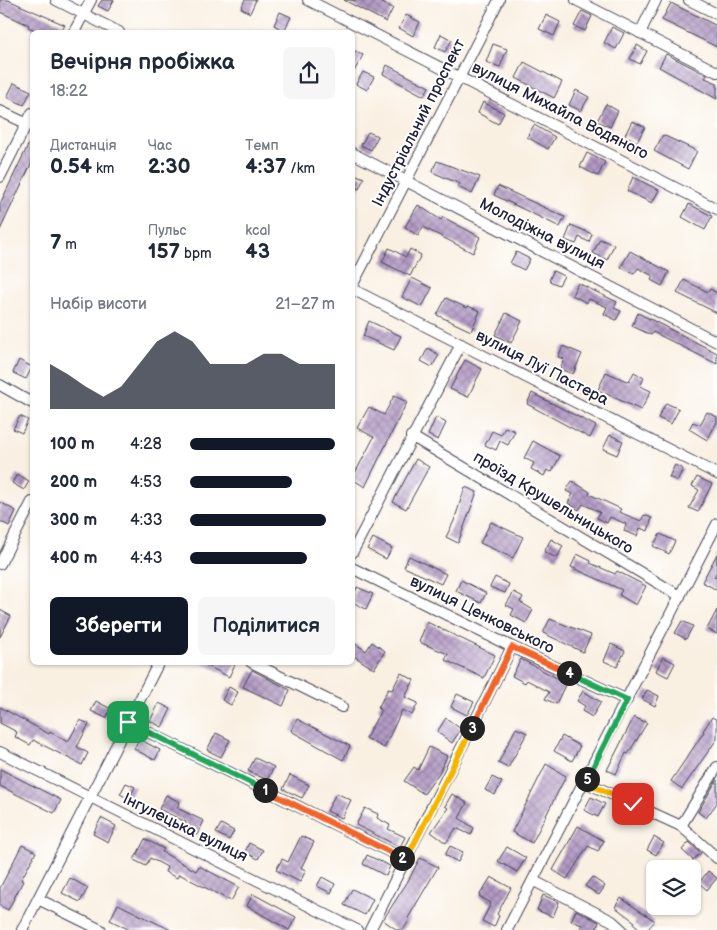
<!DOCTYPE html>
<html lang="uk">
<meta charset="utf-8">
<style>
body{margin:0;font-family:"Balsamiq Sans",sans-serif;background:#f6f6f7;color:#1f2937;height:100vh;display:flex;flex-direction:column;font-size:19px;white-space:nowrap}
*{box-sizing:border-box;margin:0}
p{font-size:16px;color:#747a83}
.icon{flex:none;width:28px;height:28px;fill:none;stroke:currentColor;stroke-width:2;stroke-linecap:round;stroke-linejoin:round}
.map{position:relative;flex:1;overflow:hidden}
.panel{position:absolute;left:30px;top:30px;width:325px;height:635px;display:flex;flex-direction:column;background:#fff;border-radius:8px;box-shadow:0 1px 4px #0004}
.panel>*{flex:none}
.controls{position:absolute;left:646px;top:860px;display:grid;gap:10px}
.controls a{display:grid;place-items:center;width:55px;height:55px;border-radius:8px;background:#fff;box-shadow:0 1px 4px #0004;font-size:25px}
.pin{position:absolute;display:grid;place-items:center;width:42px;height:42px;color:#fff;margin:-21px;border-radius:10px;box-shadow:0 2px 8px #0006}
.km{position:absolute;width:25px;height:25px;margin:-12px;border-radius:50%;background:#222;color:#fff;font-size:14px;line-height:25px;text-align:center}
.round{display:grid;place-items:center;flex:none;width:52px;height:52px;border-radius:8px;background:#f6f6f7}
.headline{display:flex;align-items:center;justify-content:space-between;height:85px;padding:0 20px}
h1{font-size:22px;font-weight:600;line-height:38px}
.stats{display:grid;grid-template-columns:repeat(3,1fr);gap:8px;height:85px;padding:5px 20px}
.stats div{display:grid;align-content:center}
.stats b{font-size:21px;font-weight:600}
.stats small{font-size:14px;font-weight:400}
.stats p{font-size:14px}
.chart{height:140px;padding:10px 20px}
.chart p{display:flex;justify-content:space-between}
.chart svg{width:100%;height:90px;margin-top:5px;fill:#111827;opacity:.7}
.cta{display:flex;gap:10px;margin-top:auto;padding:10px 20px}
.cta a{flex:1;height:58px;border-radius:8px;background:#111827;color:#fff;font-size:20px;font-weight:600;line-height:58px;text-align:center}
.cta a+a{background:#f6f6f7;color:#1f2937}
ul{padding:0 20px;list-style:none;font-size:16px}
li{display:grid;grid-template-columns:80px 60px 1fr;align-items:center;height:38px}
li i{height:12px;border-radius:6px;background:#111827}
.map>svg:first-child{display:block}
.building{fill:url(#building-cross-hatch)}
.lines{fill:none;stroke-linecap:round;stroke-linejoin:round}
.minor-casing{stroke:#424154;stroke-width:12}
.minor{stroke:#fff;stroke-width:10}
.split-1-casing{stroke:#fff;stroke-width:10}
.split-2-casing{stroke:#fff;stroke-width:10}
.split-3-casing{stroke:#fff;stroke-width:10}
.split-4-casing{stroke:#fff;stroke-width:10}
.split-5-casing{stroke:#fff;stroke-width:10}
.split-6-casing{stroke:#fff;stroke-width:10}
.split-1{stroke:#22a559;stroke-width:6}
.split-2{stroke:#f0652b;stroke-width:6}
.split-3{stroke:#f5b400;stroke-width:6}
.split-4{stroke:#f0652b;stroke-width:6}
.split-5{stroke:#22a559;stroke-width:6}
.split-6{stroke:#f5b400;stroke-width:6}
.labels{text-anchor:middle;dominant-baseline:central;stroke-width:4;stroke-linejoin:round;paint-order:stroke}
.street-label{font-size:16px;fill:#22223b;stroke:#fff}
</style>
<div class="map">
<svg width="717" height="930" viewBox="0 0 717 930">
<defs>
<pattern id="building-cross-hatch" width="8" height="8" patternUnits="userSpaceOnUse" patternTransform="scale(1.25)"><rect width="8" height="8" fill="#b49bc5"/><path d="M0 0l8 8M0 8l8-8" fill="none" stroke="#927ea1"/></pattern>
</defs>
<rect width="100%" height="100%" fill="#fff"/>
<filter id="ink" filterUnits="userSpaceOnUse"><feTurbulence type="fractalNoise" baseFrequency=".02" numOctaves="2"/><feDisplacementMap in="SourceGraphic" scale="10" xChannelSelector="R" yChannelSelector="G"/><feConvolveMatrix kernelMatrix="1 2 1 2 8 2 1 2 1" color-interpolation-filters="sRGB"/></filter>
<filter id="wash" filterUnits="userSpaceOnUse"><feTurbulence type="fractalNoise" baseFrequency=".0096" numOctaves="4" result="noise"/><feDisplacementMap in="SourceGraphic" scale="20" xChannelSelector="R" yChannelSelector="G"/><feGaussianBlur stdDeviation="1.12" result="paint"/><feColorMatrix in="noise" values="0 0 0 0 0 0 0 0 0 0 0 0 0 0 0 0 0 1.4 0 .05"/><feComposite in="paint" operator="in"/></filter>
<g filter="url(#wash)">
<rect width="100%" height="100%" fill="#f9f0e2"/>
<g id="blocks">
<g class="building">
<path d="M0,0H8L65,25L61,32H40L28,27L29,25L0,12Z"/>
<path d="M102,0H114L108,11L98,6Z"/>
<path d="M245,0H256L250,13L241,8Z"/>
<path d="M344,0H376L393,8L386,22Z"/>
<path d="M671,3L717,26V47L662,20Z"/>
<path d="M582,11L592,16L585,31L574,26Z"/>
<path d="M280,12L291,17L284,31L274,25Z"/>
<path d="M406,15L420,22L413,36L399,28Z"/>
<path d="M546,15L560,22L554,36L539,29Z"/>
<path d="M612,27L624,33L616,49L604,43Z"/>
<path d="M441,34L452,40L445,52L435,47Z"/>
<path d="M493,44L507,49L500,67L486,62Z"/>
<path d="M637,45L647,51L640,64L630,59Z"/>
<path d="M352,50L363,55L352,75Z"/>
<path d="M666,54L707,75L705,78L717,83V99L659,67Z"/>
<path d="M524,62L562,82L554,98L516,78Z"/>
<path d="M387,65L429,87L424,96L383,74Z"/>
<path d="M363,72L374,77L367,90L356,84Z"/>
<path d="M14,83L31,91L24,105L7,97Z"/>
<path d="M576,90L589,97L581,111L569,105Z"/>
<path d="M483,102L504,113L498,124L478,113Z"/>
<path d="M606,104L618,111L610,127L597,121Z"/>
<path d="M632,121L645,127L637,142L625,135Z"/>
<path d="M534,125L555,137L548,149L527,137Z"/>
<path d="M368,132L378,136L371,150L361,145Z"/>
<path d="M663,135L697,151L688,169L654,151Z"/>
<path d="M32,137V162L0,230V204Z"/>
<path d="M587,153L605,162L598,176L580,167Z"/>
<path d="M437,161L480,177L472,194L458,187L460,184L432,172Z"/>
<path d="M352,173L364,178L359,189L352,186Z"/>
<path d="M633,177L659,190L652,203L627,191Z"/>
<path d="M498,186L565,217L560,227L494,195Z"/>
<path d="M689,204L712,216L705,230L682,217Z"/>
<path d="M418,205L441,220L443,217L480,237L473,253L423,227L418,236L405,227Z"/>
<path d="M571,225L592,234L589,242L579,237L576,244L565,240Z"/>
<path d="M600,239L614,245L607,260L593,253Z"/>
<path d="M389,248L406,257L410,249L421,255L410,276L382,262Z"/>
<path d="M630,251L669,272L662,286L651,280L653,276L638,268L634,274L621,267Z"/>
<path d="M516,252L530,259L524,270L510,263Z"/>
<path d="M553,271L564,276L559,285L549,281Z"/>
<path d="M412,278L432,288L422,307L402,297Z"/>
<path d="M684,280L708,292L710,289L717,293V313L677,293Z"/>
<path d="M578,283L617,302L614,308L621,311L616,320L604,314L607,307L589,299L587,303L572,295Z"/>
<path d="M446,298L467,308L468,306L480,311L471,331L437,315Z"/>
<path d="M506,313L522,321L511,343L495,335Z"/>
<path d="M638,313L717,353V364L653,332L651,335L632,326Z"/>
<path d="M369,321L401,336L394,350L363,336Z"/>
<path d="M563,346L582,354L573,374L560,369L564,359L558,357Z"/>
<path d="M428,348L439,355L432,367L421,361Z"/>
<path d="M19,360L32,367L26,379L13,373Z"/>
<path d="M465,360L482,369L468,397L450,389Z"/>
<path d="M606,372L629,382L634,372L644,378L640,386L651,391L641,410L598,390Z"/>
<path d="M532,393L596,426L590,438L527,404Z"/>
<path d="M394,396L407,402L365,487L352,479L374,437L357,428L369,407L384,415Z"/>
<path d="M666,403L679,409L671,424L658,418Z"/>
<path d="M707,412L717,417V422L707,440L689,429L693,422L700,425Z"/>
<path d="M20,416L28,420L22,433L13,429Z"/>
<path d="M436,417L446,423L438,440L428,435Z"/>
<path d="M505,427L515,431L508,445L500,441L496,450L485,445L492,431L501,435Z"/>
<path d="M610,435L623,441L617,455L603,449Z"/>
<path d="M533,441L560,456L552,472L547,470L544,476L531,469L534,463L524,458Z"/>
<path d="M416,459L429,467L406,509L393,502Z"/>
<path d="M675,465L683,469L677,481L669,477Z"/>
<path d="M17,474L29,481L24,490L12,483Z"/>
<path d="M697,477L712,484L698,512L689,508L699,490L692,486Z"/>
<path d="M572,481L590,492L589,494L621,509L619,512L641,521L644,515L652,518L648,531L640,528L637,536L624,531L626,524L610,517L607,523L597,518L600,512L583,504L579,510L568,503L573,494L566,491Z"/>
<path d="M465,487L477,492L458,543L446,537L454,521Z"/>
<path d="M0,502L16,511L9,526L0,521Z"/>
<path d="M491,522L523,537L513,558L480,543Z"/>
<path d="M660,534L675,541L669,554L653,546Z"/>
<path d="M373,538L392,548L386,559L367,549Z"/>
<path d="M551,539L563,546L557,558L544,552Z"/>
<path d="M577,554L591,561L590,563L615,574L617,571L646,586L636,605L619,595L622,590L571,567Z"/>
<path d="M717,554V571L714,577L717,578V590L702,582Z"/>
<path d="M409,556L446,574L441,584L404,567Z"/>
<path d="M495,577L509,584L505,593L490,587Z"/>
<path d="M461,580L486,593L481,603L456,591Z"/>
<path d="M357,587L373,594L366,609L352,602Z"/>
<path d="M514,592L523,597L520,602L533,610L526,623L511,615L514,609L506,605Z"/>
<path d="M0,610L11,616L0,637Z"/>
<path d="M717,610V634L707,629Z"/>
<path d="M550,619L591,635L583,652L543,633Z"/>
<path d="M682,621L693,626L686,639L675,633Z"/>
<path d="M427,622L495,655L484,678L445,660L448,654L419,642Z"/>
<path d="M372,642L385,651L374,669L352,655L356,644L366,651Z"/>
<path d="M611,644L625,651L617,667L604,661Z"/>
<path d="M663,657L675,663L668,677L656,671Z"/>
<path d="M521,659L566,683L556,704L545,699L549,692L527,680L525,683L512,676Z"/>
<path d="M200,662H236L229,677Z"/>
<path d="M252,670L290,690L283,706L243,687Z"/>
<path d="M401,673L414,680L405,697L418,703L412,715L402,710L384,748L366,738L381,710L378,708L388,689L392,690Z"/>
<path d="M229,687L238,692L231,705L222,700Z"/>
<path d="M647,690L659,696L655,706L642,699Z"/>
<path d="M583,691L601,702L592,717L582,711L585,706L577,701Z"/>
<path d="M457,694L474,702L467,715L451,707Z"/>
<path d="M96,701L111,709L106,718L91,711Z"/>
<path d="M159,703L171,709L162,727L150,721Z"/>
<path d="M0,707L49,734L50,732L68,742L80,720L89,724L77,747L88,753L82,765L33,740L30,745L15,737L17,732L0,723Z"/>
<path d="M634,717L647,723L628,754L626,753L616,774L607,770Z"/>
<path d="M712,717L717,720V739L682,789L671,781L704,732L703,731Z"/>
<path d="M446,718L461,729L452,743L437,732Z"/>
<path d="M297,719L350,746L343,760L291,731Z"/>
<path d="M516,728L527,733L508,768L498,763Z"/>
<path d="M216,733L230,740L221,757L207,750Z"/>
<path d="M562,736L580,746L572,761L554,751Z"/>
<path d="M139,739L160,750L155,760L134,749Z"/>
<path d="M429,747L447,756L439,773L424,794L404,781L414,767L418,770Z"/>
<path d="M255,758L274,767L267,780L248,771Z"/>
<path d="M546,764L566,776L532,843L512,832Z"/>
<path d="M0,769L61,800L54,813L0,786Z"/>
<path d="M290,775L309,785L302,798L283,789Z"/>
<path d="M492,777L502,782L495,795L485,790Z"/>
<path d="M717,780V803L706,818L698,812Z"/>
<path d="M126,783L135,787L129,799L120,794Z"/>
<path d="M336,793L351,800L342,818L327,811Z"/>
<path d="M452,794L467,803L459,818L474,828L471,835L456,828L446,843L431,832L448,808L445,806Z"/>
<path d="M166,795L180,802L177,808L204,821L197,835L184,828L186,822L159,809Z"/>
<path d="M591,797L605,804L598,817L584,810Z"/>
<path d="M365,808L378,814L377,818L390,825L388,829L405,837L400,847L356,825Z"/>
<path d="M101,818L116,826L108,842L93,834Z"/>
<path d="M221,824L234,831L229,840L216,833Z"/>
<path d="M578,826L604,841L598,851L588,846L567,879L553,870Z"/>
<path d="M301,836L314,842L301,868L306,870L300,882L276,870L282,859L288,862Z"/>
<path d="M654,837L664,843L656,855L647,850Z"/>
<path d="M145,839L164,849L162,852L196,871L199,866L239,887L231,901L179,874L177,878L165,872L167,867L150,858L146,866L134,860Z"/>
<path d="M689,842L701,853L693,860L682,850Z"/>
<path d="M249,843L263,850L258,859L245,852Z"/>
<path d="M22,845L36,852L21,880L23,881L8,910L0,906V888Z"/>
<path d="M450,846L463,852L458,862L445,855Z"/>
<path d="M507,847L526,858L517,872L498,861Z"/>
<path d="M367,855L390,866L386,876L363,864Z"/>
<path d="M420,858L438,867L408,918L410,919L403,930H397L383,920L408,881Z"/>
<path d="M708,871L717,878L707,890L699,883Z"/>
<path d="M322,877L335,884L331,893L317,886Z"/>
<path d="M491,877L511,888L497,914L499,916L494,927L482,921L491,903L479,896Z"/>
<path d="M592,877L605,886L599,895L585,886Z"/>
<path d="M70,878L88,888L80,902L62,893Z"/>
<path d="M352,889L373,899L365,915L344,905Z"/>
<path d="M253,894L296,917L289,930L247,906Z"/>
<path d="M543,895L559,902L553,917L537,910Z"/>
<path d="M621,898L655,921L647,930H642L634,924L635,922L615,907Z"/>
<path d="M118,904L144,917L171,930H130L110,920Z"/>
<path d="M576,910L599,922L596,930H580L582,925L571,921Z"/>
</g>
</g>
</g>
<g filter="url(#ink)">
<use href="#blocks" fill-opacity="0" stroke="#424154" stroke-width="1"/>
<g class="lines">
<g class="minor-casing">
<g id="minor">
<path d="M56,0L119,32"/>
<path d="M308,0L717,209"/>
<path d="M576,0L717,72"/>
<path d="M689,0L717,14"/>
<path d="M74,32L91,0"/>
<path d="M640,33L656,0"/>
<path d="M0,111L32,126"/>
<path d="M352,153L717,342"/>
<path d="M0,177L32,113"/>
<path d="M352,286L499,0"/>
<path d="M352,289L717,474"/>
<path d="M0,385L32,403"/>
<path d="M411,436L680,596"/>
<path d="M352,553L461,344"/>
<path d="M0,564L32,502"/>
<path d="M352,568L512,647L627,700"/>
<path d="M251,662L342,707"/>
<path d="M128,722L406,860"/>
<path d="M0,752L357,930"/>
<path d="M585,782L681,826L717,858"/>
<path d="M681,826L717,767"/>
<path d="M534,881L612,921L622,930"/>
<path d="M38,899L101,930"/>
<path d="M22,930L159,662"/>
<path d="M370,930L512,647"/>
<path d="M507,930L717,524"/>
</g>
</g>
<use href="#minor" class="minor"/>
</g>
</g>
<g class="lines" filter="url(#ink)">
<g class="split-1-casing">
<path id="split-1" d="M128,722L265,790"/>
</g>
<g class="split-2-casing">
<path id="split-2" d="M265,790L402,858"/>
</g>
<g class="split-3-casing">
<path id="split-3" d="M402,858L406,860L472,728"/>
</g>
<g class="split-4-casing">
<path id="split-4" d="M472,728L512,647L569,673"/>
</g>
<g class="split-5-casing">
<path id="split-5" d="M569,673L627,700L587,779"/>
</g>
<g class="split-6-casing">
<path id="split-6" d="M587,779L585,782L633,804"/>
</g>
<use href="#split-1" class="split-1"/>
<use href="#split-2" class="split-2"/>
<use href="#split-3" class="split-3"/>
<use href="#split-4" class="split-4"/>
<use href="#split-5" class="split-5"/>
<use href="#split-6" class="split-6"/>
</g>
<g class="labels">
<g class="street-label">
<text transform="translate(560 111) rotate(27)">вулиця Михайла Водяного</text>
<text transform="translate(419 123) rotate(-63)">Індустріальний проспект</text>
<text transform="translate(542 234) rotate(27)">Молодіжна вулиця</text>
<text transform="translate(542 368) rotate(27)">вулиця Луї Пастера</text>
<text transform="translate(553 503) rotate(31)">проїзд Крушельницького</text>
<text transform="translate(482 615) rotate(26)">вулиця Ценковського</text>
<text transform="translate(185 828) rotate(26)">Інгулецька вулиця</text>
</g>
</g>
</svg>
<div class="controls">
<a><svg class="icon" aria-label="layers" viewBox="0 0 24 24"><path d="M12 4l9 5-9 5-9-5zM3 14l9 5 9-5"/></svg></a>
</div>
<div class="pin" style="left:128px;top:722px;background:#1e9e55"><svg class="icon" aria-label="arrive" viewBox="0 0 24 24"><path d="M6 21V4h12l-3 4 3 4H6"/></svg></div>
<div class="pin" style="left:633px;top:804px;background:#d93025"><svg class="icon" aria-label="check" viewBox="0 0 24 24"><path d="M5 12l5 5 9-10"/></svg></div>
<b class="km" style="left:265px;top:790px">1</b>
<b class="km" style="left:402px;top:858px">2</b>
<b class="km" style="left:472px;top:728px">3</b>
<b class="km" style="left:569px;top:673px">4</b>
<b class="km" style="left:587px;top:779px">5</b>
<section class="panel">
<div class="headline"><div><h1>Вечірня пробіжка</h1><p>18:22</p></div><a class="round"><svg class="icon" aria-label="share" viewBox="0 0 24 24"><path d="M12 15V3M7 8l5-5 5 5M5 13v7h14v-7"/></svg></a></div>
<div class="stats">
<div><p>Дистанція</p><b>0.54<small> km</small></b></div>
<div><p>Час</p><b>2:30</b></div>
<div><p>Темп</p><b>4:37<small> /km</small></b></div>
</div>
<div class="stats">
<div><b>7<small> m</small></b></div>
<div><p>Пульс</p><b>157<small> bpm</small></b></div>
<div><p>kcal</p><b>43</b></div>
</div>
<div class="chart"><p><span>Набір висоти</span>21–27 m</p>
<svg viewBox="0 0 160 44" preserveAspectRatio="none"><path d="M0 44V22L10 27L20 33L30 38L40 33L50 22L60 11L70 6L80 11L90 22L100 22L110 22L120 17L130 17L140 22L150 22L160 22V44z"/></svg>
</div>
<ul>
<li><b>100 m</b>4:28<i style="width:100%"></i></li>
<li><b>200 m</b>4:53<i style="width:70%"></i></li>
<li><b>300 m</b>4:33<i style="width:94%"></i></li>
<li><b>400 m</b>4:43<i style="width:81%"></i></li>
</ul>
<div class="cta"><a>Зберегти</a><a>Поділитися</a></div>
</section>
</div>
